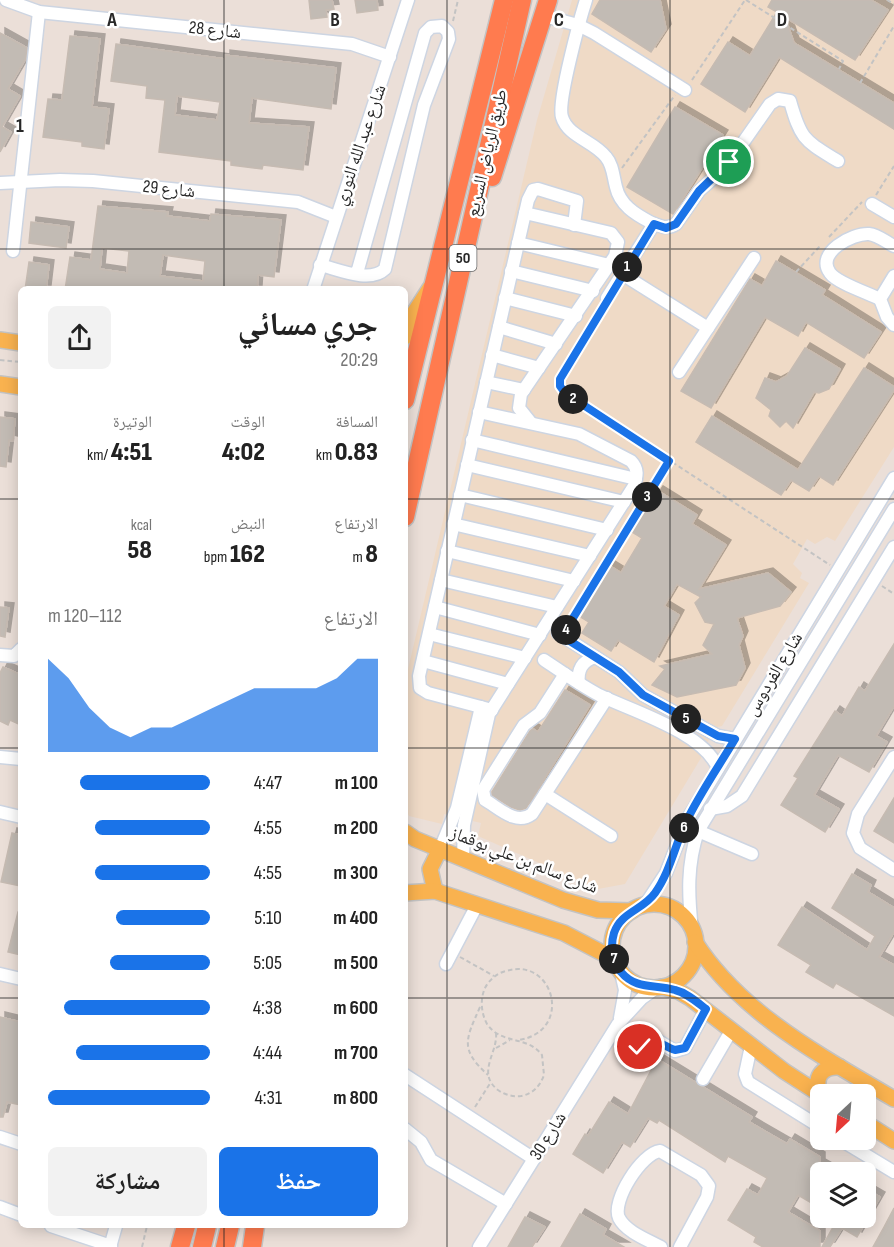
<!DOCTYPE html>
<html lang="ar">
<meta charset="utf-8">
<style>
body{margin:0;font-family:"Sofia Sans Condensed","Noto Naskh Arabic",sans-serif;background:#f2f2f2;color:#222;direction:rtl;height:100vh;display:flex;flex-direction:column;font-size:22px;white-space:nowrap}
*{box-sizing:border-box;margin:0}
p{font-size:20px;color:#767676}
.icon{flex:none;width:33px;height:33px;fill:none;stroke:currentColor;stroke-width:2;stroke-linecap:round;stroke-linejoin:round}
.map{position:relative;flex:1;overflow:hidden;direction:ltr}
.details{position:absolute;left:18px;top:286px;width:390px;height:942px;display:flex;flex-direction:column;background:#fff;border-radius:9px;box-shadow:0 3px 15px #0003;direction:rtl}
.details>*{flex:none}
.needle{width:39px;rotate:206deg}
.tools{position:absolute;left:810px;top:1084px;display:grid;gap:12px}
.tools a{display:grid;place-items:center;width:66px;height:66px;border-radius:9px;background:#fff;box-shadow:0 3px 15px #0003;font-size:30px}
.pin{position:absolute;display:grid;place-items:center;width:51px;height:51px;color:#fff;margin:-26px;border:3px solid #fff;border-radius:50%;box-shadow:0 2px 6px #0007}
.km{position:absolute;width:30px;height:30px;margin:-15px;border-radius:50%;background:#222;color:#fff;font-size:16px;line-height:30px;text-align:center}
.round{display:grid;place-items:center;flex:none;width:63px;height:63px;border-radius:9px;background:#f2f2f2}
.head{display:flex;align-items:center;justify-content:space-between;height:102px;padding:0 30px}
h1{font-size:33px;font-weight:800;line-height:45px}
.figures{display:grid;grid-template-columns:repeat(3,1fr);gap:9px;height:102px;padding:6px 30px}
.figures div{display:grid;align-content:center}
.figures b{font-size:26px;font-weight:800}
.figures small{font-size:16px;font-weight:400}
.figures p{font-size:16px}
.chart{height:168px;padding:12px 30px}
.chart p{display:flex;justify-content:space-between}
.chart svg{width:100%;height:108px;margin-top:6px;fill:#1a73e8;opacity:.7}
.action{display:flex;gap:12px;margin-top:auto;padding:12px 30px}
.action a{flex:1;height:69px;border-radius:9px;background:#1a73e8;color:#fff;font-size:24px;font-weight:800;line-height:69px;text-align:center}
.action a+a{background:#f2f2f2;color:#222}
ul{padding:0 30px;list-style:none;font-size:20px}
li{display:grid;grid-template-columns:96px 72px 1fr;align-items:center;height:45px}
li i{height:15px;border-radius:8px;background:#1a73e8}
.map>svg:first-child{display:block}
.education{fill:#efdac6}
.building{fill:#c2bbb4;stroke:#c6bbb2;stroke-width:1.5;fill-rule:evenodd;filter:url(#shadow)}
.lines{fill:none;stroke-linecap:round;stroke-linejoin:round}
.minor-casing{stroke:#cdd5e2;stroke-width:15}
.major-casing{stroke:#c3c3c3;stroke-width:18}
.highway-casing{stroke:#c3c3c3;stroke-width:21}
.path{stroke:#c3c3c3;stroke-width:2;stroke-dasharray:4.5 3;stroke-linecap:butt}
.minor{stroke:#fff;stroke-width:12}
.major{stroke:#f9b24f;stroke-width:15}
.highway{stroke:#ff7b4f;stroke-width:18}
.route-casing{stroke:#fff;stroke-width:12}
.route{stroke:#1a73e8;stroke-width:8}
.grid{fill:none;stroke:#282828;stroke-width:1.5;stroke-opacity:0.55}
.labels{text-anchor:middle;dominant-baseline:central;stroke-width:5;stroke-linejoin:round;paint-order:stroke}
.shield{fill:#fff;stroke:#686868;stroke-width:1.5}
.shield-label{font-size:16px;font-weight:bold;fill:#282828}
.street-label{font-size:18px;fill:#282828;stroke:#fff}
.grid-label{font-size:20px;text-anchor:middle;font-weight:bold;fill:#282828;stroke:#fff;stroke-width:5;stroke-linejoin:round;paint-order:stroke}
</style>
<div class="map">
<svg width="894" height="1247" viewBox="0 0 894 1247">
<defs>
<filter id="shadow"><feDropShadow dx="5" dy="-5" stdDeviation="0" flood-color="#0004"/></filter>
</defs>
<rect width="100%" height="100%" fill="#ebdfd8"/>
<path class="education" d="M572,0H894V447L835,541L827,537L815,544L807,539L793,564L802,573L800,578L809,583L722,726L717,727L713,733L701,753V758L625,884L598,889L478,836L481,823L444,814L442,824L409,816L405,809V682L537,120Z"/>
<g class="building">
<path d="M309,0H332L334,9L326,10L327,17L311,19Z"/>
<path d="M355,0H377L378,10L357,13Z"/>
<path d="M600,0H660L666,29L651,52L592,14Z"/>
<path d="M772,0H871L888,10L855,60L785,17L794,43L894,103V129L779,57L745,112L701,84L728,42L750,56L777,12L768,7Z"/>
<path d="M0,33L27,48L26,58L8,89L20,96L2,127L11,132L0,152Z"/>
<path d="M70,36L100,39L92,107L109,109L104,149L82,146V142L43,137L48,99L62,100Z"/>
<path d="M116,44L225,59V55L336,68L331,109L252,98L249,123L309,127L303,170L263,165L262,169L231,165V161L159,152L165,100L146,98L147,86L111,81ZM177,96L220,102L217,120L175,115Z"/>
<path d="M675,107L723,135L673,214L627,187Z"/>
<path d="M98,206L168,212L167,216L210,221L211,214L281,220L274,277L258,275L257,290H65L70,257L91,260ZM102,248L129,251L127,273L100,269ZM163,255L205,261L203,281L160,276Z"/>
<path d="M31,222L69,227L66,248L29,243Z"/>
<path d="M776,261L825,290L822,295L881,332L864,358L806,322L798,336L765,317L711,408L681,391L750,279L762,286Z"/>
<path d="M29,262L49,265L46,290H25Z"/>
<path d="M805,348L840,369L829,389L819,393L814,392L793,428L786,421L780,427L769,416L771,410L756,398L765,378L776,382L787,376Z"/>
<path d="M864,368L894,387V390L833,485L819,476L809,491L791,480L781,495L696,442L712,416L798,470Z"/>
<path d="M0,417L15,419L13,441L9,440L6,467L0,466Z"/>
<path d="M658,491L697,515L692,524L726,545L699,589L768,573L791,592L780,606L737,618L743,636L739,645L745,668L736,685L677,697L652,685L665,669L660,666L712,654L703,645L714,624L705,622L695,603L701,597L677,584L664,606L679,615L654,662L618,640L611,651L582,633L589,622L579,616L610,566L621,573L642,538L632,532Z"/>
<path d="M0,607L9,608L5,637L0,636Z"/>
<path d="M894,644V706L876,736L887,742L869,772L838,755L814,795L839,809L825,832L781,805L798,778L794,776L835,711L842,716L859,687L865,691Z"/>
<path d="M3,667L21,675V725L10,720L8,725L0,721V673Z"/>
<path d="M565,690L590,705L526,808L520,810L511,807L492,795V792L530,731L533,729L538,732Z"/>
<path d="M894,798V843L874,831Z"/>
<path d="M12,833L21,835V886L1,882Z"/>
<path d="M852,874L871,885L868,892L894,908V932L879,957L894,965V1016L836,983L833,988L806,972L811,965L778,945L802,907L867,950L875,936L832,908Z"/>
<path d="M18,912H21V955L8,952Z"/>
<path d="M0,1017L21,1022V1105L7,1102L3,1117H0Z"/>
<path d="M657,1059L752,1117L749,1122L787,1144L790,1139L820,1157V1164L836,1173H820V1208L798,1195L788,1212L820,1231V1247H763L754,1242L756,1237L728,1220L747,1189L758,1195L767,1178L728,1156L725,1162L659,1120L657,1123L648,1118L630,1147L622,1142L603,1173L573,1154L585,1134L588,1136L609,1102L628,1114Z"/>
<path d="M866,1189L880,1197L857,1237L842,1228L830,1247H822L838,1218H866Z"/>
<path d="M894,1208V1247H873L884,1227Z"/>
<path d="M580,1214L606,1229L603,1235L624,1247H561Z"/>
<path d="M525,1217L545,1227L532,1247H508Z"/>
</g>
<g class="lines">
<g class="minor-casing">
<g id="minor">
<path d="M6,0L39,12L352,44L390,57"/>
<path d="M586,0C580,19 557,102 562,117C568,137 594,141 606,157C613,165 613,176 616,187C620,205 635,214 650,222C659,226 667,230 676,224L699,191L726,167L770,104L778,99L790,101C801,140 804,140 838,161"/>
<path d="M544,16L578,25L594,33L685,90"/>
<path d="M0,183L60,180L93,181L298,202L336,217"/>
<path d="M872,204L894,217"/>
<path d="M525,213L611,233L618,242L615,256L521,394L519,408L531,423"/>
<path d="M518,243L609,265"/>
<path d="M13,251L39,12"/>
<path d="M320,265C337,269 370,284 385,269L424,105L449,39L448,32L442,26L431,27L425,33L357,273"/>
<path d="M511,271L593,291"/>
<path d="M622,274L708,328"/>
<path d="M894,276L880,299L887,317L894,325"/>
<path d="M313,290L408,0"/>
<path d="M505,298L576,316"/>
<path d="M607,298L654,224"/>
<path d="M880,299C868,293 837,283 830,273C815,253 852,233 869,234C878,235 886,242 894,246"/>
<path d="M499,327L556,344"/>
<path d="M492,355L539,368"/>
<path d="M679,372L754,258"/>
<path d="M486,382L524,390"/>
<path d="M472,440L636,479"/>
<path d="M467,465L624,502"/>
<path d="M460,495L607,530"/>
<path d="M453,524L590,556"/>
<path d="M447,551L574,581"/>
<path d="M441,580L557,607"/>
<path d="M435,607L540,635"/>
<path d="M558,633L619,672L643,695L718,736L735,739"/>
<path d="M429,634L525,658"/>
<path d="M0,655L14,656L21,649"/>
<path d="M544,660C562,672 580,685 599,695C632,711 703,732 718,768"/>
<path d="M423,661L508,684"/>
<path d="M565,674L540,713L524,725L483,790L485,800C499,808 516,826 532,814L607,698"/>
<path d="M579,683C577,670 582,661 595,657"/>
<path d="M492,710L428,693L420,688L419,676L528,200L533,190L538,189L577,201L574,225"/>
<path d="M0,757L21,759"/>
<path d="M894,757L858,814L853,833L860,848L894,870"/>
<path d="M545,794L611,836"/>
<path d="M710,809L727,806L742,796L894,547"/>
<path d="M0,812L21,817"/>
<path d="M698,831L752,854"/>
<path d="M440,849L457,808L481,707"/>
<path d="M463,858L464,825L489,714L634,486C637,476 639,469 631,461L579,434L479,412"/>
<path d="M645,905L666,873L687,820L894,478"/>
<path d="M692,929C688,894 687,865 698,831L894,509"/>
<path d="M446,964L477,905"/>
<path d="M0,974L21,979"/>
<path d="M620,1018L625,990L621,973"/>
<path d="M751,1046L745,1074L748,1082L820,1127"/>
<path d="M630,1061L640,1047L648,1040L660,1042L675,1051L685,1048L706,1009"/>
<path d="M405,1075L534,1159"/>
<path d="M703,1079L731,1031"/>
<path d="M405,1129L421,1142L431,1160L506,1204"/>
<path d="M0,1137L21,1144"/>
<path d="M841,1140L894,1172"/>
<path d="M0,1207L21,1215"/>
<path d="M51,1226L111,1246"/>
<path d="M110,1247L116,1226"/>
<path d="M479,1247L618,1024L642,998L656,988"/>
<path d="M661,1247C648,1240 626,1232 619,1218C611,1201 642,1153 660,1151L701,1175L709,1186L707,1197L680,1247"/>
</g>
</g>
<g class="major-casing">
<g id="major">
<path d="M405,337L414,313L430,288"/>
<path d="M0,340L21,343"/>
<path d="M0,384L21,387"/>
<path d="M405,832L415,839L563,900L598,910L632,911"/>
<path d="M435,891L430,869L440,849"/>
<path d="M405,893L435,891L564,933L614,959"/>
<circle cx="654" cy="946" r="42"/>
<path d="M695,942C741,1014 823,1057 894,1099"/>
<path d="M662,987L678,991L690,998L784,1071L821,1095"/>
<path d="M821,1095C813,1078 821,1066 840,1067"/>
<path d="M866,1123L894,1141"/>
</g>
</g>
<g class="highway-casing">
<g id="highway">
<path d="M492,177L548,0"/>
<path d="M405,400L504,0"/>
<path d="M405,517L522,0"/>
<path d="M180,1247L186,1226"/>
<path d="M202,1247L207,1226"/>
<path d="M225,1247L230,1226"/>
<path d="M252,1247L255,1226"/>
</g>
</g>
<g class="path">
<path d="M746,0L843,61L839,69"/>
<path d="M887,0L894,4"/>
<path d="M453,21L458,0"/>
<path d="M692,80L745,0"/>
<path d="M860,83L894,26"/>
<path d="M622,168L675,95"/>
<path d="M876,195L894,166"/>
<path d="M829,237L862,202"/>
<path d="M796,272L820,246"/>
<path d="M601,308L560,379L563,391L830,565"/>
<path d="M0,360L21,362"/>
<path d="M882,586L894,594"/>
<path d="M567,627L669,461"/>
<path d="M460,957L494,976"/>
<path d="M480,1007C466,1039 459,1049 488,1075"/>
<path d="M496,1033C498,1053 476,1073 498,1090C505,1095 513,1097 521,1096C533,1094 540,1086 544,1075L542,1055C527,1035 501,1045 487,1024C481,1013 480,999 485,988C489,980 497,973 506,971C554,956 574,1031 519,1040"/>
<path d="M496,1048L510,1040"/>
<path d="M475,1107L491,1082"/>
<path d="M142,1247L147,1226"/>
</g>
<use href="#minor" class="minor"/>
<use href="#major" class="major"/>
<use href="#highway" class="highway"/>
</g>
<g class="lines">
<g class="route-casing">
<path id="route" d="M640,1047C653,1033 661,1046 675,1050L685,1048L706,1009C697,1002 687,993 675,990C655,984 636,990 621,972C612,962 610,946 614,933C621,912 643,910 655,893C670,872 675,845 686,822C700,793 719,766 735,739L718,736L643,695L619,672L562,636L669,461L565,393L560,386V379L654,224L666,228L676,224L699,191L729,162"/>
</g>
<use href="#route" class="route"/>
</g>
<path class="grid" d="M224,0V290M447,0V1247M670,0V1247M0,249H894M0,499H21M405,499H894M0,748H21M405,748H894M0,998H21M405,998H894M224,1226V1247"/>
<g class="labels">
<rect class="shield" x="449.5" y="245" width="27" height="26" rx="4.5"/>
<g class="shield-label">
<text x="463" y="258">50</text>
</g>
<g class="street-label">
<text transform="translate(215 30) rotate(6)">شارع 28</text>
<text transform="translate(360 145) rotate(-71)">شارع عبد الله النوري</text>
<text transform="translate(487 153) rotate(-77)">طريق الرياض السريع</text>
<text transform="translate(169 189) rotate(6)">شارع 29</text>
<text transform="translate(774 674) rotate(-59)">شارع الفردوس</text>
<text transform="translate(524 860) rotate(21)">شارع سالم بن علي بوقماز</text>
<text transform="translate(548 1136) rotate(-58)">شارع 30</text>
</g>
</g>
<g class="grid-label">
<text x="112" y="26">A</text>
<text x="335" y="26">B</text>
<text x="559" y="26">C</text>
<text x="782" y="26">D</text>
<text x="20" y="132">1</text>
</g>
</svg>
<div class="tools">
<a><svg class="needle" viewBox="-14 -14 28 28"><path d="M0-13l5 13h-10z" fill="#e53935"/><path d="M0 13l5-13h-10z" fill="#767676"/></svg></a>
<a><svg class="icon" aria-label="layers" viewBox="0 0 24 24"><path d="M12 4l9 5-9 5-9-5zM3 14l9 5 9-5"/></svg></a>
</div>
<div class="pin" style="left:729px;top:162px;background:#1e9e55"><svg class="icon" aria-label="arrive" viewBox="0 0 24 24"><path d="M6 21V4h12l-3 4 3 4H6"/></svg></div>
<div class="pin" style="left:640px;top:1047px;background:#d93025"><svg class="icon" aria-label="check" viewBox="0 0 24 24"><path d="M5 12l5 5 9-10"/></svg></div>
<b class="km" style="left:627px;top:267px">1</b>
<b class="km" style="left:573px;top:399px">2</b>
<b class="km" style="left:647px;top:497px">3</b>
<b class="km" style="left:566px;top:630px">4</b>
<b class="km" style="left:686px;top:719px">5</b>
<b class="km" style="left:684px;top:828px">6</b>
<b class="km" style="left:614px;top:959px">7</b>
<section class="details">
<div class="head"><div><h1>جري مسائي</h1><p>20:29</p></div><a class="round"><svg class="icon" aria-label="share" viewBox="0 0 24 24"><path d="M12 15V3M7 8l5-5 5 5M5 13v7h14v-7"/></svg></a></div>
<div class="figures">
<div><p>المسافة</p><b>0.83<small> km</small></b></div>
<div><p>الوقت</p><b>4:02</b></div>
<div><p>الوتيرة</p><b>4:51<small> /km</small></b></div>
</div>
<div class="figures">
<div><p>الارتفاع</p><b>8<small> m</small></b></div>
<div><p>النبض</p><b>162<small> bpm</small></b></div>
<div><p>kcal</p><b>58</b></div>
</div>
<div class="chart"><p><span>الارتفاع</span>112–120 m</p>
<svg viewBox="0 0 160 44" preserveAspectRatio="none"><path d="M0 44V6L10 14L20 26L30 34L40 38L50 34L60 34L70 30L80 26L90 22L100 18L110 18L120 18L130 18L140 14L150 6L160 6V44z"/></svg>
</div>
<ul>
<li><b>100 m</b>4:47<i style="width:80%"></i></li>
<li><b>200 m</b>4:55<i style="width:71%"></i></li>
<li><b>300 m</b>4:55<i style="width:71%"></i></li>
<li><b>400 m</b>5:10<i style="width:58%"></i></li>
<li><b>500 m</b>5:05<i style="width:62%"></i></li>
<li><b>600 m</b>4:38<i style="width:90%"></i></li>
<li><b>700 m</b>4:44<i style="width:83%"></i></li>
<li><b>800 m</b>4:31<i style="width:100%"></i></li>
</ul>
<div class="action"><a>حفظ</a><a>مشاركة</a></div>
</section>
</div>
